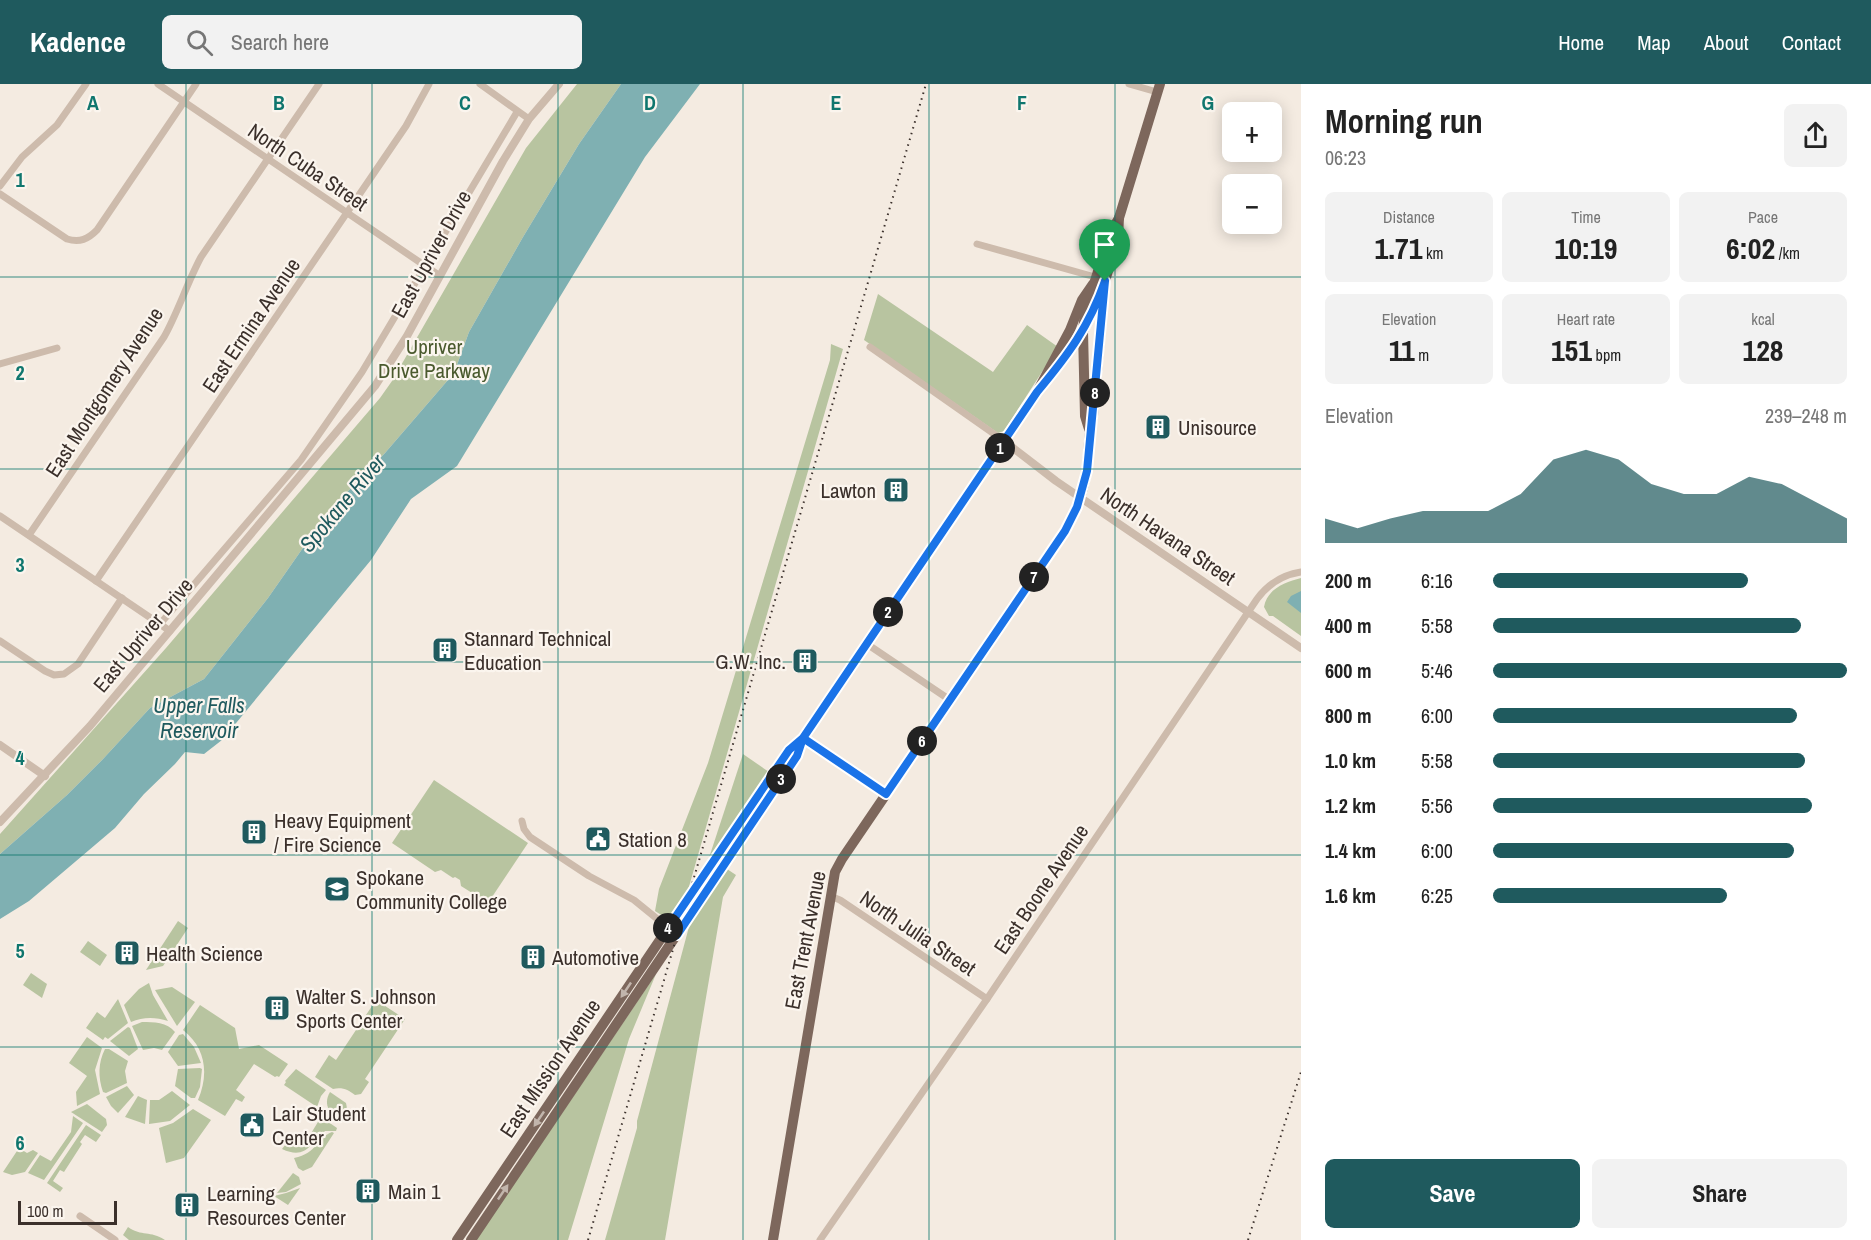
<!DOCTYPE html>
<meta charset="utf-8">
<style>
body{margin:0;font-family:"Archivo Narrow",sans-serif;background:#f2f2f2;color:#222;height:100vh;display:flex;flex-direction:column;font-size:22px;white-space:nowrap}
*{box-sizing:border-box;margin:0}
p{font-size:20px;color:#767676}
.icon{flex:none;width:33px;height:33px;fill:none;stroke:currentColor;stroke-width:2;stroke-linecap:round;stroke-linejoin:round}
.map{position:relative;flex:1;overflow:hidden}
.details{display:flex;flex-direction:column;background:#fff;width:570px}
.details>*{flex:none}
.buttons{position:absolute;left:1222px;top:18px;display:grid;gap:12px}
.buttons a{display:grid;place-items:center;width:60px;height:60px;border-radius:9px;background:#fff;box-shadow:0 3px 15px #0003;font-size:30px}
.scale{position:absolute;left:18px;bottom:15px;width:99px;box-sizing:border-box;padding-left:6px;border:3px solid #3b302b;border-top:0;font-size:16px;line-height:21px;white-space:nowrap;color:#3b302b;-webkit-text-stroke:4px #fbf5ee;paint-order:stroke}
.pin{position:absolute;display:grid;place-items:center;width:51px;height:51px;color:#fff;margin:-62px -26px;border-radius:50% 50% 50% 0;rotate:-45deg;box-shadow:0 0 6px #0007}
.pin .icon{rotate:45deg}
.km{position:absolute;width:30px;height:30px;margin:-15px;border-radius:50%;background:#222;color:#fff;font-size:16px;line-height:30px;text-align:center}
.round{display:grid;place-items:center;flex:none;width:63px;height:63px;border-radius:9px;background:#f2f2f2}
.head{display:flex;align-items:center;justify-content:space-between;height:102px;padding:0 24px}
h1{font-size:33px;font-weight:800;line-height:45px}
.figures{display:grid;grid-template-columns:repeat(3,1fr);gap:9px;height:102px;padding:6px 24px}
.figures div{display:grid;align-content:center;border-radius:9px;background:#f2f2f2;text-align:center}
.figures b{font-size:30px;font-weight:800}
.figures small{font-size:16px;font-weight:400}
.figures p{font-size:16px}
.chart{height:168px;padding:12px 24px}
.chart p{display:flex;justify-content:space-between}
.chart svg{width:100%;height:108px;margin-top:6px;fill:#1f5a5e;opacity:.7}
.cta{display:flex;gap:12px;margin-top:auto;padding:12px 24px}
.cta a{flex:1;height:69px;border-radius:9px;background:#1f5a5e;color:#fff;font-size:24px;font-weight:800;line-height:69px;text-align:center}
.cta a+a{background:#f2f2f2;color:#222}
ul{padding:0 24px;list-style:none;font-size:20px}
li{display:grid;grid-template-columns:96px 72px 1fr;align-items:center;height:45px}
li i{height:15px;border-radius:8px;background:#1f5a5e}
header{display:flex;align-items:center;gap:36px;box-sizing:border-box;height:84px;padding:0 30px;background:#1f5a5e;color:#fff}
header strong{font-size:28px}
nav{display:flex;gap:33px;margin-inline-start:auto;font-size:21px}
.search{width:420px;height:54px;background:#f2f2f2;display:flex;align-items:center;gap:15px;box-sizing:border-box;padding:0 21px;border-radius:9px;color:#767676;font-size:22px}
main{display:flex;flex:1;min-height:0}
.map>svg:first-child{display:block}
.green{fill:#b8c4a0}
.water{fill:#7fb0b2}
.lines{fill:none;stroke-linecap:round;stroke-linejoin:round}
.minor{stroke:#cdbbac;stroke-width:7}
.tertiary{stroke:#cdbbac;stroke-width:8}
.primary{stroke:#7d675c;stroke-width:10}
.rail{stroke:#3b302b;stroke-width:2;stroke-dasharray:1.5 4.5;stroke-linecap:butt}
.oneway{fill:#c2b5ac}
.route-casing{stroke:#fff;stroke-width:12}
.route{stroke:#1a73e8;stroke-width:8}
.grid{fill:none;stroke:#0f766e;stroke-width:1.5;stroke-opacity:0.55}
.labels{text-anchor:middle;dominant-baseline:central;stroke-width:4.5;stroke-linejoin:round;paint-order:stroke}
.street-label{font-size:21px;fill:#3b302b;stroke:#fbf5ee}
.park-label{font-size:21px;fill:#4a5a2e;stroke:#fbf5ee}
.poi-label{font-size:21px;fill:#3b302b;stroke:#fbf5ee;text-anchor:start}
.water-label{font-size:22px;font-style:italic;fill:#1f5a5e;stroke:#fbf5ee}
.grid-label{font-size:20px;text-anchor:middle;font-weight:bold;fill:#0f766e;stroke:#fbf5ee;stroke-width:4.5;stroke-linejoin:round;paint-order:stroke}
</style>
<header>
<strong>Kadence</strong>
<div class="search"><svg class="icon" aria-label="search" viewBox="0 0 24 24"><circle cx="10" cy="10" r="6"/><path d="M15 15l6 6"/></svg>Search here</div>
<nav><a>Home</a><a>Map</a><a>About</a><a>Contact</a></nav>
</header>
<main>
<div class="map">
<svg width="1301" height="1156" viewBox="0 0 1301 1156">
<rect width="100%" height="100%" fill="#f4ebe1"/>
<g class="green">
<path d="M577,0H621L579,60L523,153L469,248L454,289L385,369L328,428L268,514L204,595L150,624L103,675L67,711L0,770V750L166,564L380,314L392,297L526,64Z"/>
<path d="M878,210L993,288L1027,241L1058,263L1004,347L998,349L864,256Z"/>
<path d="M831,260L843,265L688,806L669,833L666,834L655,827L659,805L708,679L830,276Z"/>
<path d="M1301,494V552L1273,532H1269L1264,523C1267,505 1285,498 1301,494Z"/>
<path d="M743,670L769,688L706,783Z"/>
<path d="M434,696L528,759L488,819L461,802L460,796L455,793L453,794L441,786L435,788L392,759Z"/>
<path d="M727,785L736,791L723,813L665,1156H605L637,1044V1037L690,839Z"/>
<path d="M178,837L188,844L163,882L146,886Z"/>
<path d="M88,857L107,871L100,882L80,868Z"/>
<path d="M31,889L47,900L42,914L23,901Z"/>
<path d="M656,890L629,955L568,1156H476Z"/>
<path d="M149,899L153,911L168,937C155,933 143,933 131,938L124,921L139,905Z"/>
<path d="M172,903L195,918L177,942L155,906Z"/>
<path d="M118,915L128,939L108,955L105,953L103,956L86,944L97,928L105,934Z"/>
<path d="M376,916L405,935L365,995L369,998L361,1010L355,1011C348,1006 343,1003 333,1005L315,993L329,971L336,976Z"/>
<path d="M200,921L235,944L239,965L259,961L288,980L279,993L277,992L275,993L254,980L236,1006L245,1013L242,1018L236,1015L225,1032L198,1016C209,990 206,964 183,946Z"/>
<path d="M142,938C154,938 167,938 175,948L162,966L154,964L143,966L132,942Z"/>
<path d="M128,943L130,944L138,965L129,972L110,957Z"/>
<path d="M183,950L194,963L201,979L178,982L168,968L179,951Z"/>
<path d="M87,953L102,964L95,986L100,1010L77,1022L76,1008L87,992L69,979Z"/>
<path d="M105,965H109L128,977L125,987L127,999L106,1009L103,1008C98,993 98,979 105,965Z"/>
<path d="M200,984L202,985L200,1003L195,1014H191L175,1002L178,985Z"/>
<path d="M296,985L326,1006L321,1012L317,1023L284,1001L286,998L285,997Z"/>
<path d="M127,1002L134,1011L118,1029L111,1022L106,1013Z"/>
<path d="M172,1007L190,1021L170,1037L149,1040L150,1016H159Z"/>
<path d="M330,1008L346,1019L348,1030L342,1038C331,1030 322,1022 330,1008Z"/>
<path d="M138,1012L147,1016L145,1040L125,1033Z"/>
<path d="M87,1020L106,1035L107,1041L102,1048L71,1028Z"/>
<path d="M193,1025L211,1036L184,1074L166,1079L159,1044L173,1039Z"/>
<path d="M73,1032L83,1039L44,1096L28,1089L40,1071L51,1077L71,1048Z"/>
<path d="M321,1033L337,1044L336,1047H325C310,1060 306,1076 282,1065L294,1050L301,1053L310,1051Z"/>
<path d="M86,1041L101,1051L96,1058L85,1051L80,1058L82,1060L64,1088L60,1086L53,1097L63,1104L60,1108L47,1099Z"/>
<path d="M332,1048L334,1049L312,1083L303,1087L298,1084L294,1074C318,1069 316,1054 332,1048Z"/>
<path d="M19,1064L27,1069L33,1066L38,1069L25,1088L12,1091L3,1088Z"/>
<path d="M293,1089L299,1093L301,1100L286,1108L277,1109Z"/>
<path d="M300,1104L288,1121L274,1112L286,1109Z"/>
<path d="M128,1143C142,1153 150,1146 165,1156H129L123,1151Z"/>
</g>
<g class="water">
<path d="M621,0H700L645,73L457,382L411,415L371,476L222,656L204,670L185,668L175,680L144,710L115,744L29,817L0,835V770L67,711L103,675L150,624L204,595L268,514L328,428L385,369L454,289L469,248L523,153L579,60Z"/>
<path d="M1301,507V529L1287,518L1291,512Z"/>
</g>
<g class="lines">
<g class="minor">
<path d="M158,0L440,192"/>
<path d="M480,0L529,35"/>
<path d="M1129,0L1157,8"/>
<path d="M0,102L22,73L57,41L86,0"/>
<path d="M0,110L67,155C80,159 88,155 97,146L196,0"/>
<path d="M977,160L1095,193"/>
<path d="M870,263L1004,357"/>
<path d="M0,280L57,264"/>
<path d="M0,432L170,547"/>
<path d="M29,451L164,253C178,228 187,199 201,173L319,0"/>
<path d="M96,497L406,42L429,0"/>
<path d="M160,540L301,376L362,288L517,28"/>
<path d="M0,557L45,587L54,591L64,590L78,580L122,514"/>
<path d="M867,560L950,616"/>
<path d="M803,654L886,710"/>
<path d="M522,737L524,745L530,753L589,792L634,816L677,851"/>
<path d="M830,812L840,816L987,915"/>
<path d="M80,1132L115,1156"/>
<path d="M820,1156L987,915L1257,515C1268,500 1282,491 1301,488"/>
</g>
<g class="tertiary">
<path d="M1004,357L1056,397L1301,564"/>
<path d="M0,661L45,692"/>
<path d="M0,738L90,642L375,302L407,252L503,77L529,35L559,0"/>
</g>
<g class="primary">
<path d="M1056,285L1083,247L1099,214"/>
<path d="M1089,345L1085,332L1083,247L1085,228L1110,150L1119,134L1160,0"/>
<path d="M457,1156L777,683L789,666L800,658"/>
<path d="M471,1156L797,672L803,654L1037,308L1070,246L1082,216L1093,200"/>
<path d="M773,1156L835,788L842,775L1065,447C1076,428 1084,407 1087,384C1089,367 1088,349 1093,332L1105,197L1118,153L1119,134"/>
</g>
<g class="rail">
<path d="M588,1156L926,0"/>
<path d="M1248,1156L1301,988"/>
</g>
</g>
<defs><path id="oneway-solid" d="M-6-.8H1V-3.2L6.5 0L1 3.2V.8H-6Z" transform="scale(1.5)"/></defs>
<g class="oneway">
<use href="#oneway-solid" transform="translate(626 906) rotate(124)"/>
<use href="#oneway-solid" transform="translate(539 1035) rotate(124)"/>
<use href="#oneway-solid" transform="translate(503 1108) rotate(-56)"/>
</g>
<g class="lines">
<g class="route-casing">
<path id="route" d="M1105,197C1089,243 1068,271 1037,308L803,654L797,672L677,851L668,844L789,666L803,654L886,710L1065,447L1077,423L1087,387L1105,197"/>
</g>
<use href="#route" class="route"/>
</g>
<path class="grid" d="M186,0V1156M372,0V1156M558,0V1156M743,0V1156M929,0V1156M1115,0V1156M0,193H1301M0,385H1301M0,578H1301M0,771H1301M0,963H1301"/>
<defs>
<g id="building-square" transform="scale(1.35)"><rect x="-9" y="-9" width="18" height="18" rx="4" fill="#1f5a5e" stroke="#fbf5ee"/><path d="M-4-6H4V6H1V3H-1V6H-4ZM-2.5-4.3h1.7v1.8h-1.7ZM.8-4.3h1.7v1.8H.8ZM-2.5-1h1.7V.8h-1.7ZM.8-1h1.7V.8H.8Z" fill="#fff"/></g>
<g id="civic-square" transform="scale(1.35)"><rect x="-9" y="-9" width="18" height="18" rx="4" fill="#1f5a5e" stroke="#fbf5ee"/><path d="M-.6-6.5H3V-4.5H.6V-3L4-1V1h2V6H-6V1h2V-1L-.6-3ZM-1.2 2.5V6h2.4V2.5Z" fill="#fff"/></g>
<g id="university-square" transform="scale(1.35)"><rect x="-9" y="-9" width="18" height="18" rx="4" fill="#1f5a5e" stroke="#fbf5ee"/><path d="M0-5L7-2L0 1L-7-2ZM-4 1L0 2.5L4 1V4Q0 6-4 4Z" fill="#fff"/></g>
</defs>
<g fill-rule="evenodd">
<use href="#building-square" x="1158" y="343"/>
<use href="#building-square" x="896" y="406"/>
<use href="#building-square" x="445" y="566"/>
<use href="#building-square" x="805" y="577"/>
<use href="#building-square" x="254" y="748"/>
<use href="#civic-square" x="598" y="755"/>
<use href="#university-square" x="337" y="805"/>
<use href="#building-square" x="127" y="869"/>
<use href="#building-square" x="533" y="873"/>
<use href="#building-square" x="277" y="924"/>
<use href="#civic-square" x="252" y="1041"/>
<use href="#building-square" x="368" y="1107"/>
<use href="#building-square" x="187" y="1121"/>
</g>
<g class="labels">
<g class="street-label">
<text transform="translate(308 83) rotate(34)">North Cuba Street</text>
<text transform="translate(431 170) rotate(-61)">East Upriver Drive</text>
<text transform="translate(251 241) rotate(-56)">East Ermina Avenue</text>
<text transform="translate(104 308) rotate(-57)">East Montgomery Avenue</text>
<text transform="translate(1168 452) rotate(34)">North Havana Street</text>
<text transform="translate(143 551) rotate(-50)">East Upriver Drive</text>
<text transform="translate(1041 805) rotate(-56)">East Boone Avenue</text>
<text transform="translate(918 849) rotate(34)">North Julia Street</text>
<text transform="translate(805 856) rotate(-79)">East Trent Avenue</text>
<text transform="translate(550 984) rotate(-56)">East Mission Avenue</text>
</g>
<g class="park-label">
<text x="434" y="262">Upriver<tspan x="434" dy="24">Drive Parkway</tspan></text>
</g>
<g class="poi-label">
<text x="1178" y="343">Unisource</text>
<text x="876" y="406" text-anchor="end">Lawton</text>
<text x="464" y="554">Stannard Technical<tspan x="464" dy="24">Education</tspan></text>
<text x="786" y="577" text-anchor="end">G.W. Inc.</text>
<text x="274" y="736">Heavy Equipment<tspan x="274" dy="24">/ Fire Science</tspan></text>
<text x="618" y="755">Station 8</text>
<text x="356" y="793">Spokane<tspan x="356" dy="24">Community College</tspan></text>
<text x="146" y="869">Health Science</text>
<text x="552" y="873">Automotive</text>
<text x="296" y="912">Walter S. Johnson<tspan x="296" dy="24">Sports Center</tspan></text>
<text x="272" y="1029">Lair Student<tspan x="272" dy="24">Center</tspan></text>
<text x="388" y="1107">Main 1</text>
<text x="207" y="1109">Learning<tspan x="207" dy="24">Resources Center</tspan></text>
</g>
<g class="water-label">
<text transform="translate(342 419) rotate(-50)">Spokane River</text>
<text x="199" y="621">Upper Falls<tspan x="199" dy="25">Reservoir</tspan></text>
</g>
</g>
<g class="grid-label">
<text x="93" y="26">A</text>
<text x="279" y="26">B</text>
<text x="465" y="26">C</text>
<text x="650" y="26">D</text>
<text x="836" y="26">E</text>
<text x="1022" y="26">F</text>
<text x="1208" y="26">G</text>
<text x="20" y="103">1</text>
<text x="20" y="296">2</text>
<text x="20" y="488">3</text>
<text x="20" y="681">4</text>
<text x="20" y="874">5</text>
<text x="20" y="1066">6</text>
</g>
</svg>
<div class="buttons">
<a>+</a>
<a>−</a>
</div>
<div class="scale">100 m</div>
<div class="pin" style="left:1105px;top:197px;background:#1e9e55"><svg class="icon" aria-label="arrive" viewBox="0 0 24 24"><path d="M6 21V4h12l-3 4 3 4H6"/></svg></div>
<b class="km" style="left:1000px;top:364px">1</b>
<b class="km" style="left:888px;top:528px">2</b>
<b class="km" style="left:781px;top:695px">3</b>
<b class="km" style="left:668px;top:844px">4</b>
<b class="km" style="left:922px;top:657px">6</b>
<b class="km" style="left:1034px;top:493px">7</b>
<b class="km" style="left:1095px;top:309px">8</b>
</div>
<section class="details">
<div class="head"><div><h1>Morning run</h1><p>06:23</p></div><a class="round"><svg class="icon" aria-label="share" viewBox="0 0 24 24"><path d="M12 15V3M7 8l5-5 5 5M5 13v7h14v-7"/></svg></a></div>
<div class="figures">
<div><p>Distance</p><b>1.71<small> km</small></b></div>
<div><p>Time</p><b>10:19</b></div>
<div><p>Pace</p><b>6:02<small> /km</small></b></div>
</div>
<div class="figures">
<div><p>Elevation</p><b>11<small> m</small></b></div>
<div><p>Heart rate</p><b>151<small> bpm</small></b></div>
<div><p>kcal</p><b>128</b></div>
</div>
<div class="chart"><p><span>Elevation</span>239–248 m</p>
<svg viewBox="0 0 160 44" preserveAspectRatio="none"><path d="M0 44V34L10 38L20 34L30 31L40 31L50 31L60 24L70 10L80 6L90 10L100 20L110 24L120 24L130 17L140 20L150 27L160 34V44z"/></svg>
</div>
<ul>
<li><b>200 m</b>6:16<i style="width:72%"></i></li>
<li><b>400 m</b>5:58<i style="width:87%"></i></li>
<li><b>600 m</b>5:46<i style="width:100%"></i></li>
<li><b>800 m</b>6:00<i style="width:86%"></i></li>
<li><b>1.0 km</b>5:58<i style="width:88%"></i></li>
<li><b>1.2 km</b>5:56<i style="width:90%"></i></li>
<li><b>1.4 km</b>6:00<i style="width:85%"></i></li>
<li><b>1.6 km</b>6:25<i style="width:66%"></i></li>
</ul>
<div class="cta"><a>Save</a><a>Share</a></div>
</section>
</main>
